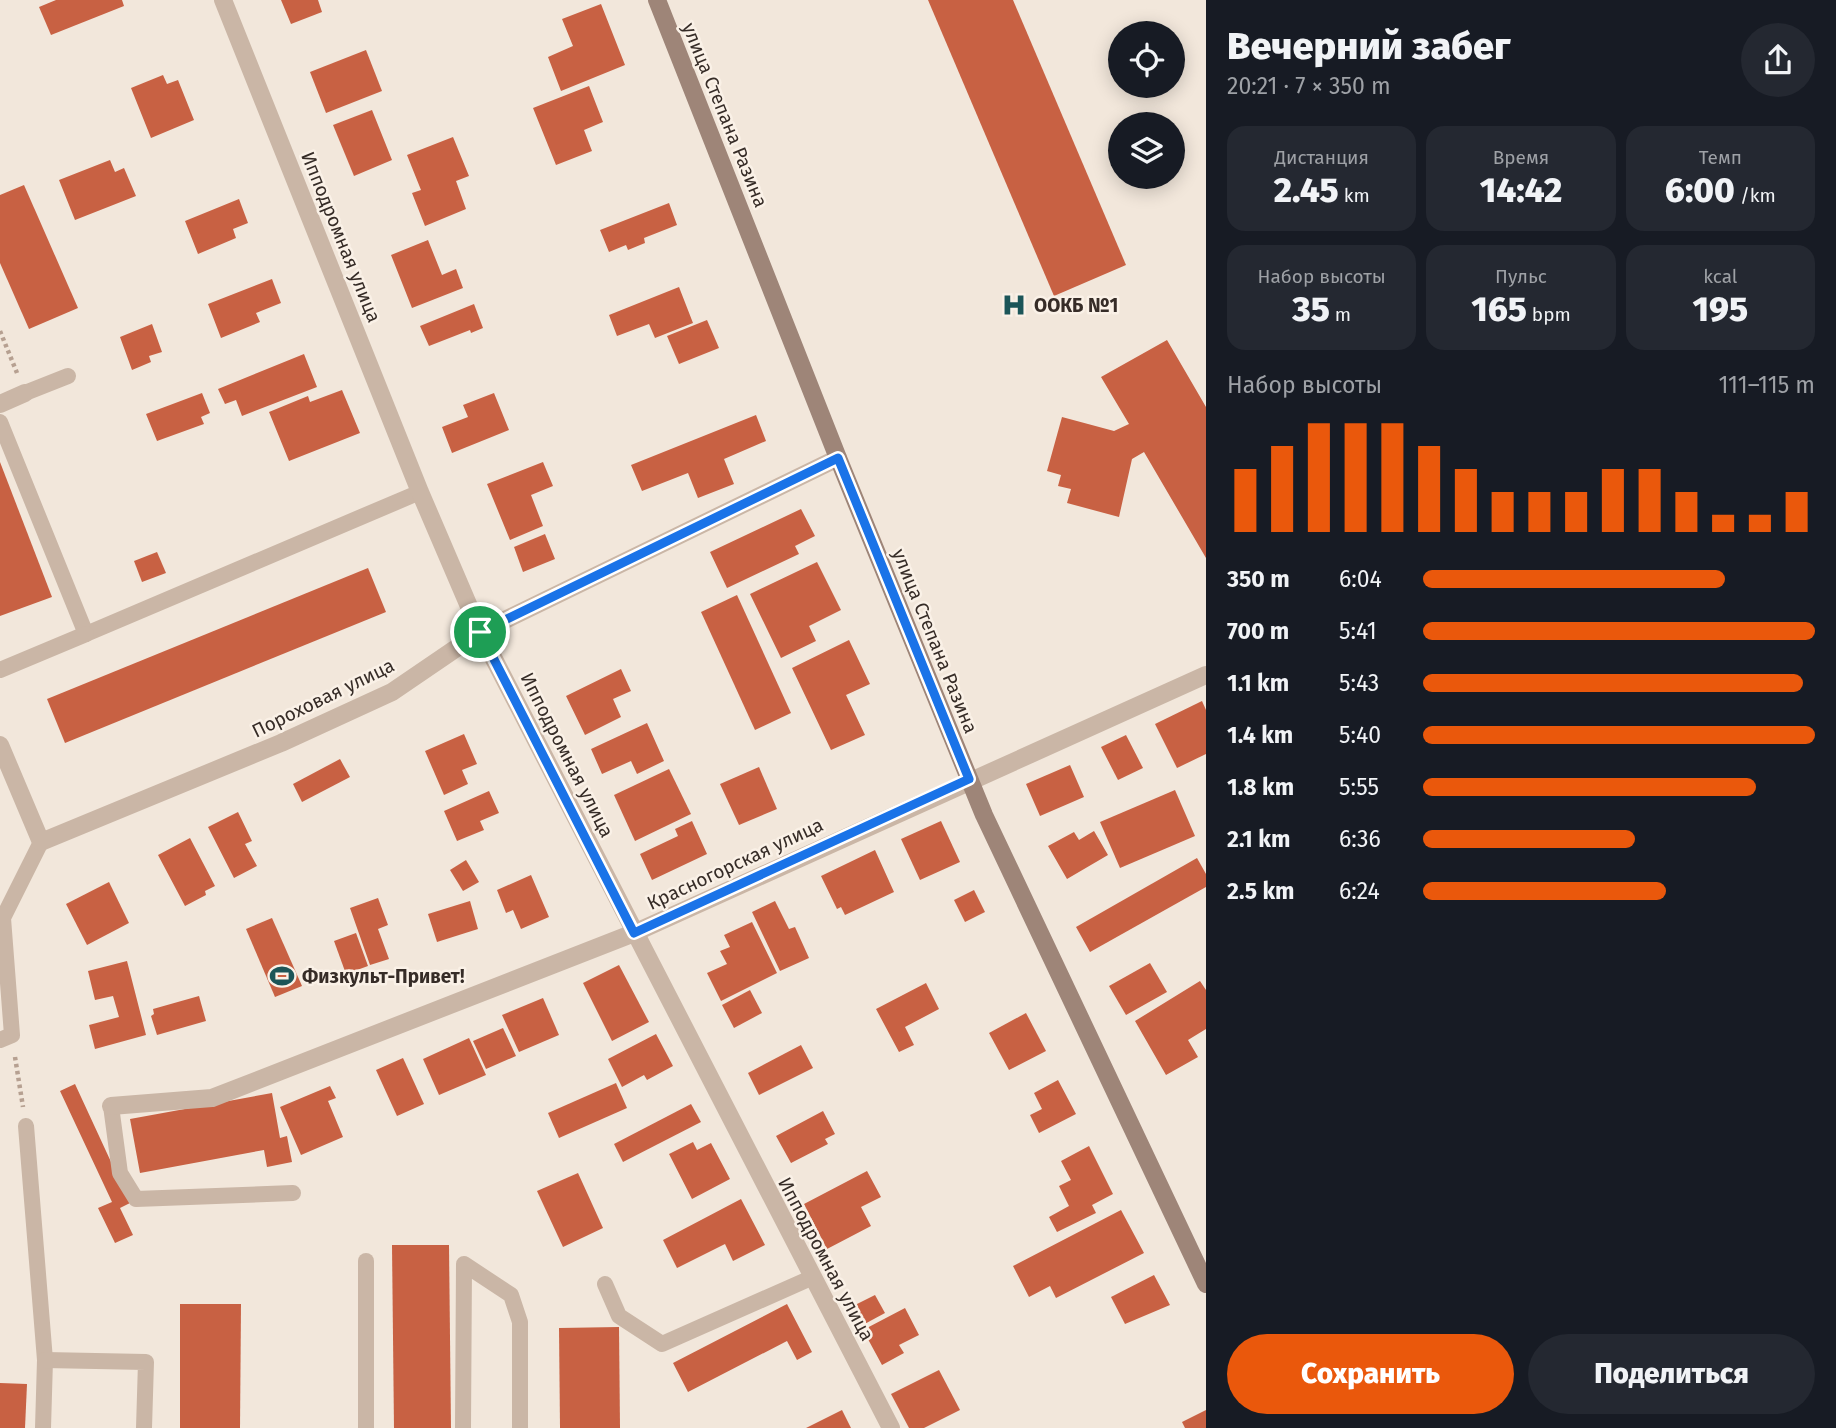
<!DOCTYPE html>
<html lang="ru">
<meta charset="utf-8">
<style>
body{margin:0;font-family:"Fira Sans",sans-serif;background:#242831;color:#f1f3f6;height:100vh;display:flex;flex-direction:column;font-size:26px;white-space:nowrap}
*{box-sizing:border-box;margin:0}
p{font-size:23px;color:#9ea1a6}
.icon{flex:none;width:38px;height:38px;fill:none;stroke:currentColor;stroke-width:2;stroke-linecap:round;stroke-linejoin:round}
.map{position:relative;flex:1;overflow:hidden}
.drawer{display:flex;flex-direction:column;background:#171b24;width:630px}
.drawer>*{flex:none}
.controls{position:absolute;left:1108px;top:21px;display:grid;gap:14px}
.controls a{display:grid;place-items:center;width:77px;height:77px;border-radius:50%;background:#171b24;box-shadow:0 4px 18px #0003;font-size:35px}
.pin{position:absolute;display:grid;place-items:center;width:60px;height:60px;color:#fff;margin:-30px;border:4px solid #fff;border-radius:50%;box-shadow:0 2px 7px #0007}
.round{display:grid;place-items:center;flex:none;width:74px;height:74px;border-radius:37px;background:#242831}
.headline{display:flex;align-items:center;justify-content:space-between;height:119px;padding:0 21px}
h1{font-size:38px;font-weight:800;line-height:52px}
.metrics{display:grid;grid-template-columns:repeat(3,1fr);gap:10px;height:119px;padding:7px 21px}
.metrics div{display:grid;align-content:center;border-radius:18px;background:#242831;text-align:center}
.metrics b{font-size:35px;font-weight:800}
.metrics small{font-size:19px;font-weight:400}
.metrics p{font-size:19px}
.chart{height:196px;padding:14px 21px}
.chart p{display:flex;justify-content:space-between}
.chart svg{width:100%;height:126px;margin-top:7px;stroke:#ea580c;stroke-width:6}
.primary-button{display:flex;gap:14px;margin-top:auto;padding:14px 21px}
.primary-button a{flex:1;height:80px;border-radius:42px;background:#ea580c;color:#fff;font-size:28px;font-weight:800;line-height:80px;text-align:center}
.primary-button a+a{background:#242831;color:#f1f3f6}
ul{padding:0 21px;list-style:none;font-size:23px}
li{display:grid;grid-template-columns:112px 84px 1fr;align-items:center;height:52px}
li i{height:18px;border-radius:9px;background:#ea580c}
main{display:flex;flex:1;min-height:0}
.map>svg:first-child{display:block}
.building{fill:#c86143}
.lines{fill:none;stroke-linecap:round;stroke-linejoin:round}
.path{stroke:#b6a091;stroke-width:4.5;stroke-dasharray:3.5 3.5;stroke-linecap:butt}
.lane{stroke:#cab6a6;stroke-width:16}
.street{stroke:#cab6a6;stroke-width:18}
.secondary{stroke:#9e8578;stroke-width:18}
.route-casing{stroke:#fff;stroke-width:14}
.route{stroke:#1a73e8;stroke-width:9}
.labels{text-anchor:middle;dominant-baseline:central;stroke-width:5;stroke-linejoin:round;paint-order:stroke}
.street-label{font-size:19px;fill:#362c27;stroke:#faf1e7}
.poi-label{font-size:19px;font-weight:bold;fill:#362c27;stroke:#faf1e7;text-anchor:start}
</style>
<main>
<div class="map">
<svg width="1206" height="1428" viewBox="0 0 1206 1428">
<rect width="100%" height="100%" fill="#f2e7db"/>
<g class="building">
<path d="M56,0H122L124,6L51,35L39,7Z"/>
<path d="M281,0H318L322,12L291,24Z"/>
<path d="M928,0H1013L1126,265L1054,296Z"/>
<path d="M601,4L625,65L561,91L548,57L573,46L562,19Z"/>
<path d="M366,50L382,91L326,113L310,72Z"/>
<path d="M163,75L167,84L178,80L194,120L151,138L131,88Z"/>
<path d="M589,86L603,122L584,130L592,151L556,165L533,108Z"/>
<path d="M372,110L392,160L354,176L333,125Z"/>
<path d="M453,137L469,176L456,181L466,209L425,226L412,193L421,190L407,155Z"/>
<path d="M110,160L115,172L124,168L136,196L75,220L59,180Z"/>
<path d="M24,185L78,308L29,329L0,263V195Z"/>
<path d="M239,199L248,223L233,229L236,238L198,254L185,221Z"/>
<path d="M669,203L677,225L644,238L645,243L628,250L626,245L609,252L600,230Z"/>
<path d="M428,240L442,275L456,269L463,288L412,308L391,255Z"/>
<path d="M272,279L281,303L256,313L260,322L221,338L208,304Z"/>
<path d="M679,287L693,323L655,338L649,324L617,336L609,315Z"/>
<path d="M474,304L483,328L471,333L470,330L429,346L420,326Z"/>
<path d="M707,320L719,348L679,364L667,336Z"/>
<path d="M152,324L162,352L149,356L151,362L132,370L120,337Z"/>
<path d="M1167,340L1206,407V558L1144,452L1132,459L1119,517L1067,503L1071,489L1058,486L1061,475L1047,471L1062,417L1114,431L1129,424L1101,377Z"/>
<path d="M304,354L317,387L242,416L236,400L225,404L218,389Z"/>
<path d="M342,390L360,433L289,461L269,412L308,396L310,402Z"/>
<path d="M202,393L210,413L201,417L204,424L157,441L146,414Z"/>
<path d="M494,393L509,430L452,453L442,427L468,417L463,405Z"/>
<path d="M756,415L766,441L724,459L734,484L698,498L688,473L642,491L631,465Z"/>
<path d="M0,462L52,597L0,616Z"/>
<path d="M543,462L553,486L531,495L543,526L510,540L487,484Z"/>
<path d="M801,509L815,536L795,546L799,554L727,588L710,552Z"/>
<path d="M545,534L555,559L523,572L514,547Z"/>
<path d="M157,552L166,573L142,582L134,561Z"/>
<path d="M817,562L841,610L809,626L816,641L781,658L750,594Z"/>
<path d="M368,568L386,612L65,743L47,699Z"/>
<path d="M737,595L791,713L755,730L701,612Z"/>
<path d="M849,640L870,684L846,695L865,735L831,750L792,668Z"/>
<path d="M621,669L631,691L613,699L621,717L585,735L566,696Z"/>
<path d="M1202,701L1206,710V754L1177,768L1155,724Z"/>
<path d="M647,723L664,761L637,774L631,761L602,774L591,749Z"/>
<path d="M464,734L477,764L462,770L468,784L444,795L425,751Z"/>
<path d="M1126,735L1143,768L1118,780L1101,747Z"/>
<path d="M340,759L350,777L302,802L293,784Z"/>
<path d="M1070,765L1084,797L1040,816L1026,784Z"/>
<path d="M759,767L777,809L739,825L720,784Z"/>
<path d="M669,769L691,814L635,841L614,795Z"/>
<path d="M1175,790L1195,836L1120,868L1100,822Z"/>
<path d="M489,791L499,813L480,821L484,830L457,841L444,811Z"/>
<path d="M238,812L252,841L245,844L257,866L234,878L208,827Z"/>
<path d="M692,821L707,854L652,880L640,854L678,836L675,829Z"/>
<path d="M941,821L960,862L920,880L901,839Z"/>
<path d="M1094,831L1108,855L1067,879L1048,846L1074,832L1079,840Z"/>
<path d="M190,838L215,886L205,891L206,895L185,906L158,855Z"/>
<path d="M875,850L894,892L845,915L841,907L837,909L821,876Z"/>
<path d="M1197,858L1206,874V887L1090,952L1076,927Z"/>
<path d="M466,860L479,882L463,891L450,870Z"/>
<path d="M531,875L549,917L521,929L513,910L506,913L497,890Z"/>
<path d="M109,882L129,923L87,945L66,904Z"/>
<path d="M974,890L985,912L965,922L954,900Z"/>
<path d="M378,898L388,925L378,929L389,959L370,965L350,908Z"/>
<path d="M470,901L478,929L437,942L428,914Z"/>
<path d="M775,901L789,929L795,927L809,958L780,971L752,912Z"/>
<path d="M272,918L302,986L275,997L246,929Z"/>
<path d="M752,922L777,973L721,1001L707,973L727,964L720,951L730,947L724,935Z"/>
<path d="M356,933L368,966L346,974L334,941Z"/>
<path d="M127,961L146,1035L95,1049L89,1025L119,1017L113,996L95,1000L88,971Z"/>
<path d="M1150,963L1167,992L1126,1015L1109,986Z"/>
<path d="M619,965L649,1022L612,1041L583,983Z"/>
<path d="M1200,981L1206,990V1029L1188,1040L1198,1057L1166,1075L1135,1021Z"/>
<path d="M926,983L939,1009L905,1027L914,1045L899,1052L876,1009Z"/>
<path d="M750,990L762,1013L734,1028L722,1005Z"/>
<path d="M199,996L206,1021L157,1035L151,1016L154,1014L153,1009Z"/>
<path d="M543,998L559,1035L519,1052L502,1015Z"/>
<path d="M1026,1013L1046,1051L1009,1070L989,1033Z"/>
<path d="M503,1028L516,1056L486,1069L473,1041Z"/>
<path d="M656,1034L673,1066L647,1080L644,1075L622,1087L608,1059Z"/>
<path d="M469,1038L486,1075L439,1095L423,1059Z"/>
<path d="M801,1045L813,1068L759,1095L748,1073Z"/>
<path d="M403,1058L424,1104L397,1116L376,1070Z"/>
<path d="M1058,1080L1076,1114L1039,1133L1030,1115L1042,1109L1034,1093Z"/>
<path d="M616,1083L627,1108L559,1138L548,1113Z"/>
<path d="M75,1084L130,1203L120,1208L133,1235L115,1243L98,1208L112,1202L60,1091Z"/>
<path d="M330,1086L336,1098L328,1101L343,1137L301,1155L280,1107Z"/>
<path d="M272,1093L280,1138L287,1136L292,1162L267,1167L264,1150L140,1173L130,1119Z"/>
<path d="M691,1104L701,1122L623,1162L614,1144Z"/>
<path d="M823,1111L835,1134L825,1139L828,1144L791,1163L776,1136Z"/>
<path d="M693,1142L697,1150L711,1143L730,1179L692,1199L669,1154Z"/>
<path d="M1089,1146L1113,1194L1092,1205L1096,1213L1057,1232L1049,1217L1069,1206L1059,1186L1071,1180L1061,1161Z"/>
<path d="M867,1171L881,1197L861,1207L871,1226L827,1249L804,1204Z"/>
<path d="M578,1173L603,1228L563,1247L537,1191Z"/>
<path d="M741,1199L765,1245L733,1261L725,1244L677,1268L663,1240Z"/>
<path d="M1121,1210L1144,1253L1056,1298L1050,1286L1029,1297L1013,1266Z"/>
<path d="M392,1245H449L451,1428H394Z"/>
<path d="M1154,1275L1170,1305L1125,1324L1111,1297Z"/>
<path d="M875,1295L885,1313L859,1327L849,1308Z"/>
<path d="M180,1304H241L240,1428H180Z"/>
<path d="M787,1304L812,1352L797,1360L787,1341L688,1392L673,1363Z"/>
<path d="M905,1308L919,1335L899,1345L904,1353L882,1365L863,1330Z"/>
<path d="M619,1327L620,1428H560L559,1328Z"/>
<path d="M939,1370L960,1410L924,1428H909L891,1394Z"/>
<path d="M0,1383L27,1384L25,1428H0Z"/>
<path d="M842,1410L851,1428H806Z"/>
<path d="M1206,1410V1428H1185L1182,1422Z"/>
</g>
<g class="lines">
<g class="path">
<path d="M0,331L17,373"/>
<path d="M15,1057L23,1107"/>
</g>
<g class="lane">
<path d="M25,393L68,376"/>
<path d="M0,422L86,634L420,492"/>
<path d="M0,670L86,634"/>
<path d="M0,1040L12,1035L3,918L41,842"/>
<path d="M111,1106L120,1173L136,1199L293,1193"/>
<path d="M26,1126L45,1360L43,1428"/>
<path d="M605,1284L619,1316L662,1344L811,1278"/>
<path d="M45,1360L146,1362L144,1428"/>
<path d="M366,1428V1261"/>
<path d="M463,1428L464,1264L511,1295L520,1322V1428"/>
</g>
<g class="street">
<path d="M223,0L420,492L480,632L891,1428"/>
<path d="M0,404L25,393"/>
<path d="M0,745L41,842L281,743L392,692L480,632L838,458"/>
<path d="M111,1106L212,1098L634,933L1206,675"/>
</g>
<path class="secondary" d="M657,0L838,458L984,815L1206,1284"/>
</g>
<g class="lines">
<g class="route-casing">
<path id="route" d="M838,458L969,779L634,933L480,632Z"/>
</g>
<use href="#route" class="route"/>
</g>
<defs>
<g id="hospital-bare" transform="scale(1.89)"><path d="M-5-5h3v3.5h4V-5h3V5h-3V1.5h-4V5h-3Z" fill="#1c5558" stroke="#faf1e7" stroke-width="2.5" paint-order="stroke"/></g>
<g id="stadium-bare" transform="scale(1.89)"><path d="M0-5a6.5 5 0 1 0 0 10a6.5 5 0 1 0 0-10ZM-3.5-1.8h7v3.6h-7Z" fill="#1c5558" stroke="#faf1e7" stroke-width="2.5" paint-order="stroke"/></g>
</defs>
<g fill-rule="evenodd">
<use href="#hospital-bare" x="1014" y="305"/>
<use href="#stadium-bare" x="282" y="976"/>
</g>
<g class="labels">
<g class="street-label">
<text transform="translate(725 115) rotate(68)">улица Степана Разина</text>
<text transform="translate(341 237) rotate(68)">Ипподромная улица</text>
<text transform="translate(935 641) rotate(68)">улица Степана Разина</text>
<text transform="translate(323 698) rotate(-26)">Пороховая улица</text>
<text transform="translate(567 755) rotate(63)">Ипподромная улица</text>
<text transform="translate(735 864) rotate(-25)">Красногорская улица</text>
<text transform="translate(826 1259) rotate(62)">Ипподромная улица</text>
</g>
<g class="poi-label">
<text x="1034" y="305">ООКБ №1</text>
<text x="302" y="976">Физкульт-Привет!</text>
</g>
</g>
</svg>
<div class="controls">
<a><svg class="icon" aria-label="locate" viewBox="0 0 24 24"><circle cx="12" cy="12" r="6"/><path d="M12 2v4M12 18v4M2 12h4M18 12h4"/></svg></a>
<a><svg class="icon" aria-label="layers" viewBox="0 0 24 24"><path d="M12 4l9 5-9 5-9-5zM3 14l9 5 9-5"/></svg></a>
</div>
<div class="pin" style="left:480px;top:632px;background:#1e9e55"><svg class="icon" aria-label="arrive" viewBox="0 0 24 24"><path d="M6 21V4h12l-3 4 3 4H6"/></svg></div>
</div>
<section class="drawer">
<div class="headline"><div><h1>Вечерний забег</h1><p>20:21 · 7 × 350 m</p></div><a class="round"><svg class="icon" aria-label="share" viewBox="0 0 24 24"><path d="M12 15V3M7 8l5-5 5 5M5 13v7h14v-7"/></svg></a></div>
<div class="metrics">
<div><p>Дистанция</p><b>2.45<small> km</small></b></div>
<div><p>Время</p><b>14:42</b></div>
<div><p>Темп</p><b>6:00<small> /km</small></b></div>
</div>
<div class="metrics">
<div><p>Набор высоты</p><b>35<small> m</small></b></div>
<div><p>Пульс</p><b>165<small> bpm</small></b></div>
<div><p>kcal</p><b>195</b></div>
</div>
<div class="chart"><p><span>Набор высоты</span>111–115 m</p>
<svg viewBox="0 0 160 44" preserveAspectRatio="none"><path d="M5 44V22M15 44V14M25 44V6M35 44V6M45 44V6M55 44V14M65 44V22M75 44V30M85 44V30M95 44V30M105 44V22M115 44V22M125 44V30M135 44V38M145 44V38M155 44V30"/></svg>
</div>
<ul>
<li><b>350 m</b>6:04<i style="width:77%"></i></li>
<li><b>700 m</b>5:41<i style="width:100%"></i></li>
<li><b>1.1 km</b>5:43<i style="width:97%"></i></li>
<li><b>1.4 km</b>5:40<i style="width:100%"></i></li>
<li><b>1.8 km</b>5:55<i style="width:85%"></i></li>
<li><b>2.1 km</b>6:36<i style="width:54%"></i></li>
<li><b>2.5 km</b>6:24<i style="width:62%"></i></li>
</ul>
<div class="primary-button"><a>Сохранить</a><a>Поделиться</a></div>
</section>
</main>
